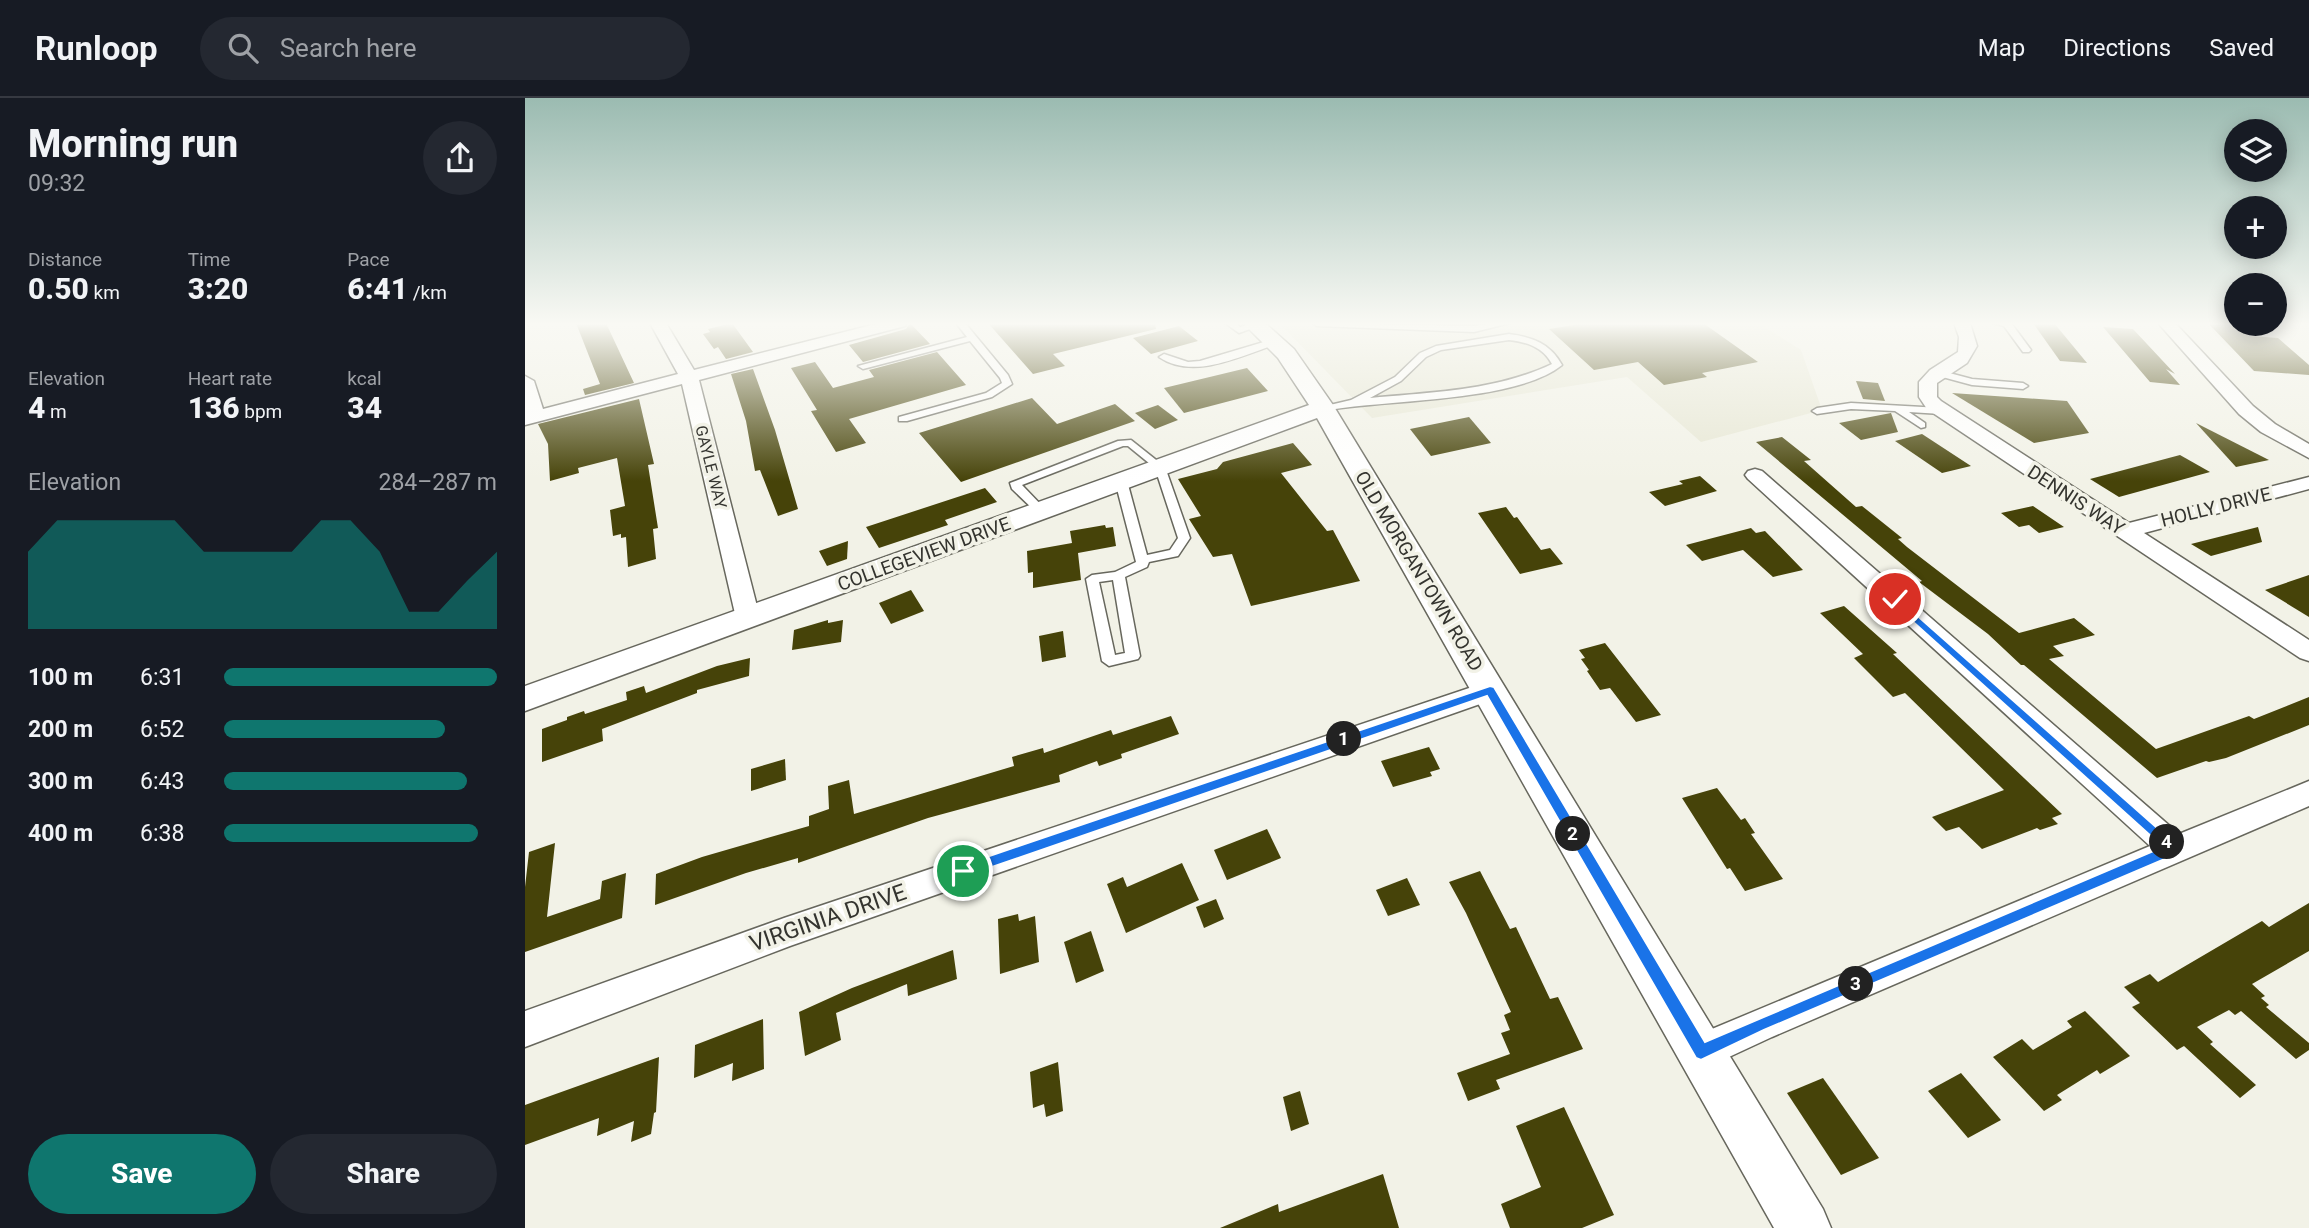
<!DOCTYPE html>
<meta charset="utf-8">
<style>
body{margin:0;font-family:Roboto,sans-serif;background:#242831;color:#f1f3f6;height:100vh;display:flex;flex-direction:column;font-size:26px;white-space:nowrap}
*{box-sizing:border-box;margin:0}
p{font-size:23px;color:#9ea1a6}
.icon{flex:none;width:38px;height:38px;fill:none;stroke:currentColor;stroke-width:2;stroke-linecap:round;stroke-linejoin:round}
.map{position:relative;flex:1;overflow:hidden}
.details{display:flex;flex-direction:column;background:#171b24;width:525px}
.details>*{flex:none}
.controls{position:absolute;left:1699px;top:21px;display:grid;gap:14px}
.controls a{display:grid;place-items:center;width:63px;height:63px;border-radius:50%;background:#171b24;box-shadow:0 4px 18px #0003;font-size:35px}
.pin{position:absolute;display:grid;place-items:center;width:60px;height:60px;color:#fff;margin:-30px;border:4px solid #fff;border-radius:50%;box-shadow:0 2px 7px #0007}
.km{position:absolute;width:35px;height:35px;margin:-18px;border-radius:50%;background:#222;color:#fff;font-size:19px;line-height:35px;text-align:center}
.round{display:grid;place-items:center;flex:none;width:74px;height:74px;border-radius:37px;background:#242831}
.head{display:flex;align-items:center;justify-content:space-between;height:119px;padding:0 28px}
h1{font-size:38px;font-weight:800;line-height:52px}
.metrics{display:grid;grid-template-columns:repeat(3,1fr);gap:10px;height:119px;padding:7px 28px}
.metrics div{display:grid;align-content:center}
.metrics b{font-size:30px;font-weight:800}
.metrics small{font-size:19px;font-weight:400}
.metrics p{font-size:19px}
.chart{height:196px;padding:14px 28px}
.chart p{display:flex;justify-content:space-between}
.chart svg{width:100%;height:126px;margin-top:7px;fill:#0f766e;opacity:.7}
.button{display:flex;gap:14px;margin-top:auto;padding:14px 28px}
.button a{flex:1;height:80px;border-radius:42px;background:#0f766e;color:#fff;font-size:28px;font-weight:800;line-height:80px;text-align:center}
.button a+a{background:#242831;color:#f1f3f6}
ul{padding:0 28px;list-style:none;font-size:23px}
li{display:grid;grid-template-columns:112px 84px 1fr;align-items:center;height:52px}
li i{height:18px;border-radius:9px;background:#0f766e}
header{display:flex;align-items:center;gap:42px;box-sizing:border-box;height:98px;padding:0 35px;background:#171b24;border-bottom:2px solid #363941}
header strong{font-size:33px}
nav{display:flex;gap:38px;margin-inline-start:auto;font-size:24px}
.search{width:490px;height:63px;background:#242831;display:flex;align-items:center;gap:18px;box-sizing:border-box;padding:0 24px;border-radius:38px;color:#9ea1a6;font-size:26px}
main{display:flex;flex:1;min-height:0}
.map>svg:first-child{display:block}
.built{fill:#e7e7d4}
.building{fill:#464309}
.lines{fill:none;stroke-linecap:round;stroke-linejoin:round}
.service-casing{stroke:#67675d;stroke-width:3}
.minor-casing{stroke:#67675d;stroke-width:3}
.tertiary-casing{stroke:#67675d;stroke-width:3}
.service{fill:#fff;fill-rule:evenodd}
.minor{fill:#fff;fill-rule:evenodd}
.tertiary{fill:#fff;fill-rule:evenodd}
.route{fill:#1a73e8;stroke:#fff;stroke-width:2}
.labels{text-anchor:middle;dominant-baseline:central;stroke-width:7;stroke-linejoin:round;paint-order:stroke}
.far-street-label{font-size:16px;fill:#34342f;stroke:#f2f2e7}
.street-label{font-size:19px;fill:#34342f;stroke:#f2f2e7}
.near-street-label{font-size:23px;fill:#34342f;stroke:#f2f2e7}
</style>
<header>
<strong>Runloop</strong>
<div class="search"><svg class="icon" aria-label="search" viewBox="0 0 24 24"><circle cx="10" cy="10" r="6"/><path d="M15 15l6 6"/></svg>Search here</div>
<nav><a>Map</a><a>Directions</a><a>Saved</a></nav>
</header>
<main>
<section class="details">
<div class="head"><div><h1>Morning run</h1><p>09:32</p></div><a class="round"><svg class="icon" aria-label="share" viewBox="0 0 24 24"><path d="M12 15V3M7 8l5-5 5 5M5 13v7h14v-7"/></svg></a></div>
<div class="metrics">
<div><p>Distance</p><b>0.50<small> km</small></b></div>
<div><p>Time</p><b>3:20</b></div>
<div><p>Pace</p><b>6:41<small> /km</small></b></div>
</div>
<div class="metrics">
<div><p>Elevation</p><b>4<small> m</small></b></div>
<div><p>Heart rate</p><b>136<small> bpm</small></b></div>
<div><p>kcal</p><b>34</b></div>
</div>
<div class="chart"><p><span>Elevation</span>284–287 m</p>
<svg viewBox="0 0 160 44" preserveAspectRatio="none"><path d="M0 44V17L10 6L20 6L30 6L40 6L50 6L60 17L70 17L80 17L90 17L100 6L110 6L120 17L130 38L140 38L150 27L160 17V44z"/></svg>
</div>
<ul>
<li><b>100 m</b>6:31<i style="width:100%"></i></li>
<li><b>200 m</b>6:52<i style="width:81%"></i></li>
<li><b>300 m</b>6:43<i style="width:89%"></i></li>
<li><b>400 m</b>6:38<i style="width:93%"></i></li>
</ul>
<div class="button"><a>Save</a><a>Share</a></div>
</section>
<div class="map">
<svg width="1784" height="1130" viewBox="0 0 1784 1130">
<rect width="100%" height="100%" fill="#f2f2e7"/>
<path class="built" d="M754,225H1233L1276,252L1297,312L1176,344L1102,279L847,320Z"/>
<g class="building">
<path d="M51,225H81L109,285L60,297L58,291L75,286Z"/>
<path d="M207,225L228,254L201,261L193,249L189,251L178,236L185,234L183,231Z"/>
<path d="M385,225L405,246L338,264L324,247L381,231Z"/>
<path d="M463,225H630L631,231L528,256L540,268L508,276Z"/>
<path d="M1062,225H1178L1233,264L1177,275L1182,279L1139,287L1113,264L1069,272L1024,231Z"/>
<path d="M1508,225H1529L1562,265L1535,263Z"/>
<path d="M1683,225H1711L1724,238L1753,240L1784,267V277L1729,273Z"/>
<path d="M654,228L673,243L626,256L608,240Z"/>
<path d="M1578,229L1608,231L1650,276L1641,271L1655,287L1625,284Z"/>
<path d="M412,254L441,287L324,321L341,345L311,354L286,313L292,312L266,270L290,264L308,290L349,279L344,272Z"/>
<path d="M722,270L743,293L659,315L639,290Z"/>
<path d="M228,271L250,332L273,411L253,418L235,372L230,373L221,323L206,276Z"/>
<path d="M1331,283L1353,285L1360,303L1338,301Z"/>
<path d="M1427,295L1542,303L1564,335L1509,345Z"/>
<path d="M507,300L532,326L590,306L610,323L436,384L394,335Z"/>
<path d="M114,301L129,366L123,367L133,430L128,431L131,461L103,469L101,439L96,440V436L88,438L85,412L100,408L92,360L53,370L54,375L25,383L23,346L13,326Z"/>
<path d="M633,307L653,322L630,331L610,315Z"/>
<path d="M1366,315L1373,334L1336,342L1314,325Z"/>
<path d="M944,319L966,345L906,358L885,331Z"/>
<path d="M1671,325L1744,362L1711,369Z"/>
<path d="M1397,336L1446,368L1417,375L1370,343Z"/>
<path d="M1257,339L1286,362L1279,363L1331,409L1337,408L1377,440L1373,441L1382,449L1494,535L1549,520L1570,537L1528,548L1539,558L1524,561L1631,651L1724,618L1729,621L1784,599V627L1701,660L1684,664L1681,663L1632,680L1499,567H1496L1463,536L1394,484L1397,483L1231,344Z"/>
<path d="M768,345L787,367L756,375L802,433L808,432L835,483L726,508L707,456L688,459L664,421L676,418L653,381L692,371L698,364Z"/>
<path d="M1655,357L1685,374L1594,399L1565,381Z"/>
<path d="M1175,378L1192,393L1140,408L1124,394L1158,386L1154,383Z"/>
<path d="M460,390L472,404L420,422L423,427L354,450L341,429Z"/>
<path d="M1508,408L1539,429L1514,435L1504,427L1494,429L1476,415Z"/>
<path d="M981,409L989,420L992,419L1016,452L1025,450L1038,466L995,476L953,415Z"/>
<path d="M580,427L581,430L588,429L591,448L553,455L556,482L508,490V474L503,475L502,453L547,445L545,433Z"/>
<path d="M1733,429L1737,444L1686,458L1666,446Z"/>
<path d="M1226,430L1231,435L1240,433L1278,472L1248,479L1218,452L1177,463L1161,447Z"/>
<path d="M323,443L322,461L302,468L294,453Z"/>
<path d="M1784,477V519L1740,492Z"/>
<path d="M386,492L399,513L366,526L354,505Z"/>
<path d="M1319,508L1372,555L1368,556L1537,716L1527,720L1533,726L1515,732L1512,730L1457,751L1434,729L1421,733L1407,719L1479,692L1380,595L1368,599L1329,560L1338,556L1295,515Z"/>
<path d="M303,522V525L318,522L316,544L267,552L269,532Z"/>
<path d="M538,533L541,559L517,564L514,538Z"/>
<path d="M1080,545L1136,617L1111,624L1085,590L1075,592L1062,573L1064,572L1056,561L1060,560L1054,552Z"/>
<path d="M225,560L224,578L172,592V595L77,631L78,643L17,664V631L42,622V619L59,613L60,616L102,602L101,594L119,588L121,595L192,568Z"/>
<path d="M646,618L654,636L596,656L597,660L574,668L572,663L534,677L535,684L403,720L273,765V760L221,775L130,807L131,776L177,759L284,728V718L304,711L303,688L324,682L329,716L489,668L487,659L518,650L519,655L586,632L588,637Z"/>
<path d="M904,649L915,671L905,674L907,678L868,689L856,663Z"/>
<path d="M260,661L261,682L226,693V671Z"/>
<path d="M1192,690L1216,722L1220,720L1230,735L1226,736L1258,781L1220,793L1205,770L1202,771L1157,700Z"/>
<path d="M742,731L756,760L702,782L689,752Z"/>
<path d="M30,745L22,819L75,801L77,783L101,775L97,820L0,854V789L4,754Z"/>
<path d="M657,765L674,802L601,835L582,786L598,779L602,789Z"/>
<path d="M955,773L985,831L991,829L1025,901L1033,899L1058,951L971,982L975,991L943,1003L932,975L985,956L976,935L985,932L979,917L986,914L941,815L924,784Z"/>
<path d="M882,780L895,807L863,818L851,792Z"/>
<path d="M691,801L699,821L679,830L671,809Z"/>
<path d="M1784,805V853L1727,886L1740,898L1736,900L1744,907L1741,909L1784,945V952L1771,961L1716,913L1710,917L1704,912L1672,929L1688,944L1685,946L1731,987L1715,1000L1659,948L1652,952L1607,909L1615,905L1599,889L1625,876L1633,884L1737,823L1744,829Z"/>
<path d="M493,816L494,823L510,818L514,864L475,876L473,821Z"/>
<path d="M566,833L579,873L551,885L539,844Z"/>
<path d="M428,852L432,881L383,898L382,886L311,915L316,942L280,958L274,914L327,890Z"/>
<path d="M1560,913L1605,958L1575,976L1572,972L1532,997L1537,1002L1519,1013L1468,959L1497,941L1508,952L1547,929L1542,923Z"/>
<path d="M238,921L239,971L207,983L208,965L169,980L170,947Z"/>
<path d="M134,959L131,1014L129,1015L126,1036L106,1044L109,1023L72,1038L74,1020L0,1047V1007Z"/>
<path d="M533,964L538,1013L521,1019L519,1006L508,1010L505,974Z"/>
<path d="M1436,975L1476,1022L1443,1040L1403,993Z"/>
<path d="M1298,980L1354,1060L1316,1077L1262,995Z"/>
<path d="M775,993L784,1026L766,1033L758,999Z"/>
<path d="M1039,1009L1089,1117L1057,1130H985L976,1106L1016,1089L991,1028Z"/>
<path d="M858,1076L874,1130H695L753,1106L754,1114Z"/>
</g>
<g class="lines">
<g class="service-casing">
<g id="service">
<path d="M431,225H440L483,277L487,286L467,299L382,323H374V319L461,295L477,285L475,280L445,243L338,271L333,268L442,239Z"/>
<path d="M700,225H710L715,229L730,225L736,227L714,235Z"/>
<path d="M788,225L949,228L968,225H985L949,234L792,228Z"/>
<path d="M1468,225H1486L1506,252L1504,254H1498L1479,228Z"/>
<path d="M984,236C1007,239 1025,245 1037,267C990,305 859,301 797,313L792,310L826,302L870,279L895,255L911,248ZM984,242C1002,244 1018,249 1027,266C970,293 907,294 845,300L876,283L901,259L916,252Z"/>
<path d="M749,241L752,242V246C717,257 669,283 634,259L639,256L663,264L675,263Z"/>
<path d="M1413,272L1447,281L1498,285L1503,288L1498,291L1447,287L1410,277L1408,275Z"/>
<path d="M1326,305L1416,310L1421,313L1416,316L1384,314L1400,325V329L1396,330L1370,313L1326,311L1292,316L1287,313L1292,310Z"/>
<path d="M606,342L640,369L665,440L653,458L624,464L622,469L600,479L615,558L613,561L584,568L577,563L561,481L567,477L590,474L611,464L590,383L592,381H600L602,383L622,457L645,452L653,440L630,370L603,348H598L497,387L522,413L516,416L512,415L487,391L485,385L593,343ZM588,482L600,555L590,557L574,484Z"/>
</g>
</g>
<g class="minor-casing">
<g id="minor">
<path d="M125,225H141L169,272L355,225H382L380,228L174,282L235,520L232,526L223,528L214,526L211,520L157,286L0,327V278L9,283L18,311L153,276Z"/>
<path d="M1429,225H1445L1452,248L1442,265L1412,285V299L1416,303L1604,425L1784,379V391L1619,435L1784,542V563L1775,560L1402,311L1394,299V284L1405,272L1433,254L1434,239Z"/>
<path d="M1633,225H1650L1728,308L1750,326L1784,346V360L1736,334L1714,316Z"/>
<path d="M1230,371L1237,373L1654,736L1784,683V708L1247,939L1176,972L1163,967L1157,954L1163,941L1625,748L1223,381L1220,377L1223,373Z"/>
<path d="M965,583L975,585L979,592L975,599L265,848L0,949V913L259,820Z"/>
</g>
</g>
<g class="tertiary-casing">
<path id="tertiary" d="M718,225H740L769,251L808,307L1298,1111L1306,1130H1249L792,320L0,613V588L784,307L753,260Z"/>
</g>
<use href="#service" class="service"/>
<use href="#minor" class="minor"/>
<use href="#tertiary" class="tertiary"/>
</g>
<linearGradient id="sky" x2="0" y2="1"><stop stop-color="#9bbbb1"/><stop offset="0.59" stop-color="#f9f9f4"/><stop offset="1" stop-color="#f9f9f4" stop-opacity="0"/></linearGradient>
<rect width="1784" height="383" fill="url(#sky)"/>
<path class="route" d="M1370,498L1656,751L1654,755L1239,932L1176,962L1171,960L962,598L438,779L431,773L438,767L965,588L969,589L1180,944L1638,749L1366,504L1364,501Z"/>
<g class="labels">
<g class="far-street-label">
<text transform="translate(186 369) rotate(76)">GAYLE WAY</text>
</g>
<g class="street-label">
<text transform="translate(1551 402) rotate(33)">DENNIS WAY</text>
<text transform="translate(1691 409) rotate(-14)">HOLLY DRIVE</text>
<text transform="translate(399 456) rotate(-20)">COLLEGEVIEW DRIVE</text>
<text transform="translate(894 473) rotate(59)">OLD MORGANTOWN ROAD</text>
</g>
<g class="near-street-label">
<text transform="translate(303 820) rotate(-19)">VIRGINIA DRIVE</text>
</g>
</g>
</svg>
<div class="controls">
<a><svg class="icon" aria-label="layers" viewBox="0 0 24 24"><path d="M12 4l9 5-9 5-9-5zM3 14l9 5 9-5"/></svg></a>
<a>+</a>
<a>−</a>
</div>
<div class="pin" style="left:438px;top:773px;background:#1e9e55"><svg class="icon" aria-label="arrive" viewBox="0 0 24 24"><path d="M6 21V4h12l-3 4 3 4H6"/></svg></div>
<div class="pin" style="left:1370px;top:501px;background:#d93025"><svg class="icon" aria-label="check" viewBox="0 0 24 24"><path d="M5 12l5 5 9-10"/></svg></div>
<b class="km" style="left:819px;top:641px">1</b>
<b class="km" style="left:1048px;top:736px">2</b>
<b class="km" style="left:1331px;top:886px">3</b>
<b class="km" style="left:1642px;top:744px">4</b>
</div>
</main>
